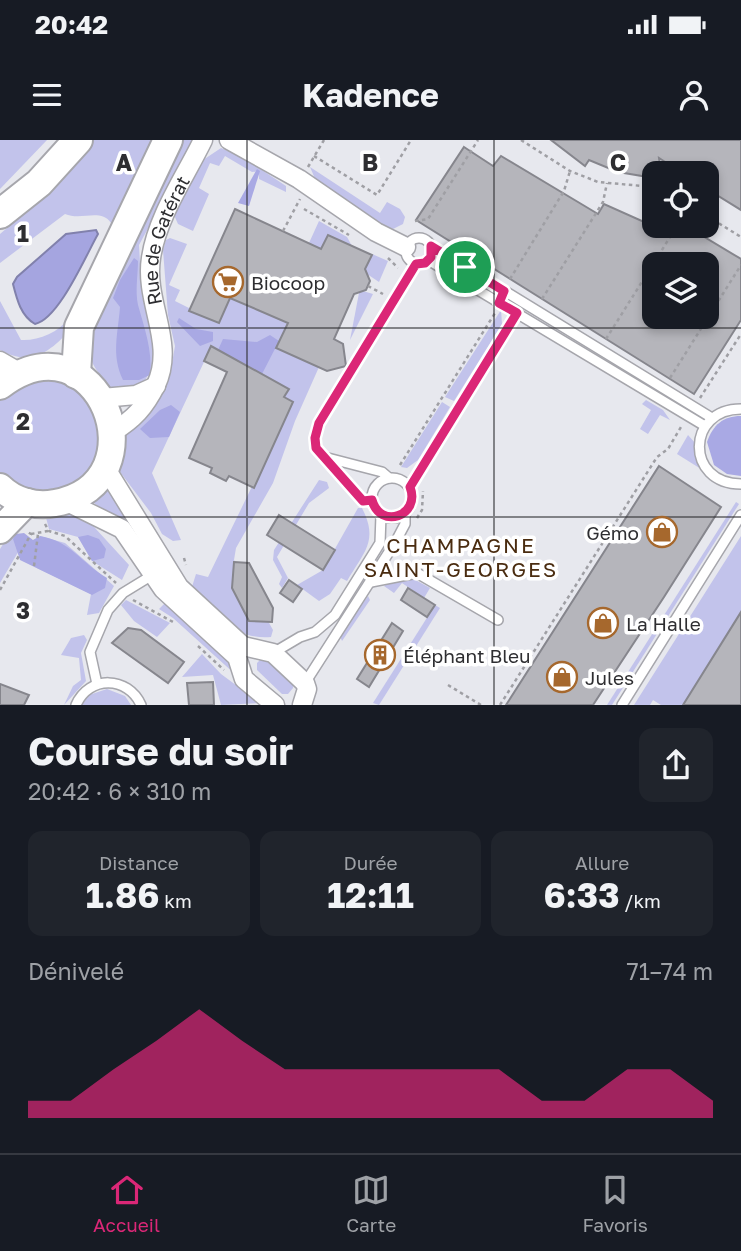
<!DOCTYPE html>
<html lang="fr">
<meta charset="utf-8">
<style>
body{margin:0;font-family:"Golos Text",sans-serif;background:#20242c;color:#f1f3f6;height:100vh;display:flex;flex-direction:column;font-size:26px;white-space:nowrap}
*{box-sizing:border-box;margin:0}
p{font-size:23px;color:#9ea1a6}
.icon{flex:none;width:38px;height:38px;fill:none;stroke:currentColor;stroke-width:2;stroke-linecap:round;stroke-linejoin:round}
.map{position:relative;height:565px;overflow:hidden}
.side{display:flex;flex-direction:column;background:#171b24;flex:1}
.side>*{flex:none}
.fabs{position:absolute;left:642px;top:21px;display:grid;gap:14px}
.fabs a{display:grid;place-items:center;width:77px;height:77px;border-radius:14px;background:#171b24;box-shadow:0 4px 10px #0003;font-size:35px}
.pin{position:absolute;display:grid;place-items:center;width:60px;height:60px;color:#fff;margin:-30px;border:4px solid #fff;border-radius:50%;box-shadow:0 2px 7px #0007}
.round{display:grid;place-items:center;flex:none;width:74px;height:74px;border-radius:14px;background:#20242c}
.summary{display:flex;align-items:center;justify-content:space-between;height:119px;padding:0 28px}
h1{font-size:38px;font-weight:700;line-height:52px}
.stats{display:grid;grid-template-columns:repeat(3,1fr);gap:10px;height:119px;padding:7px 28px}
.stats div{display:grid;align-content:center;border-radius:14px;background:#20242c;text-align:center}
.stats b{font-size:35px;font-weight:700}
.stats small{font-size:19px;font-weight:400}
.stats p{font-size:19px}
.chart{height:196px;padding:14px 28px}
.chart p{display:flex;justify-content:space-between}
.chart svg{width:100%;height:126px;margin-top:7px;fill:#db2777;opacity:.7}
.status{display:flex;justify-content:space-between;align-items:center;height:49px;padding:0 35px;background:#171b24;direction:ltr}
.status svg{height:19px;fill:currentColor}
header{display:flex;justify-content:space-between;align-items:center;height:91px;padding:0 28px;background:#171b24;font-size:32px;font-weight:700}
.tab-bar{display:flex;justify-content:space-around;align-items:center;height:98px;border-top:2px solid #363941;background:#171b24;font-size:19px;color:#9ea1a6}
.tab-bar a{display:grid;justify-items:center;gap:4px}
.tab-bar .selected{color:#db2777}
.map>svg:first-child{display:block}
.green{fill:#c2c3eb}
.forest{fill:#a9a9e4}
.water{fill:#a5a5e0;stroke:#8181ac;stroke-width:2}
.building{fill:#b5b5bb;stroke:#86868d;stroke-width:2;fill-rule:evenodd}
.lines{fill:none;stroke-linecap:round;stroke-linejoin:round}
.lane-casing{stroke:#a6a6ac;stroke-width:12}
.street-casing{stroke:#a6a6ac;stroke-width:21}
.secondary-casing{stroke:#a6a6ac;stroke-width:30}
.primary-casing{stroke:#a6a6ac;stroke-width:32}
.path{stroke:#9f9fa4;stroke-width:2.5;stroke-dasharray:3.5 3.5;stroke-linecap:butt}
.lane{stroke:#fff;stroke-width:9}
.street{stroke:#fff;stroke-width:18}
.secondary{stroke:#fff;stroke-width:26}
.primary{stroke:#fff;stroke-width:28}
.route-casing{stroke:#fff;stroke-width:14}
.route{stroke:#db2777;stroke-width:9}
.grid{fill:none;stroke:#2e2e31;stroke-width:2;stroke-opacity:0.55}
.labels{text-anchor:middle;dominant-baseline:central;stroke-width:7;stroke-linejoin:round;paint-order:stroke}
.street-label{font-size:19px;fill:#2e2e31;stroke:#fff}
.poi-label{font-size:19px;fill:#2e2e31;stroke:#fff;text-anchor:start}
.neighbourhood-label{font-size:21px;letter-spacing:2px;fill:#4a2c10;stroke:#fff}
.grid-label{font-size:23px;text-anchor:middle;font-weight:bold;fill:#2e2e31;stroke:#fff;stroke-width:7;stroke-linejoin:round;paint-order:stroke}
</style>
<div class="status"><b>20:42</b><svg viewBox="0 0 49 12"><path d="M0 12V9h3v3zM5 12V6h3v6zM10 12V3h3v9zM15 12V0h3v12zM26 1h20v11H26zM47 4h2v5h-2z"/></svg></div>
<header><svg class="icon" aria-label="menu" viewBox="0 0 24 24"><path d="M4 6h16M4 12h16M4 18h16"/></svg>Kadence<svg class="icon" aria-label="person" viewBox="0 0 24 24"><circle cx="12" cy="8" r="4"/><path d="M4 21q1-7 8-7t8 7"/></svg></header>
<div class="map">
<svg width="741" height="565" viewBox="0 0 741 565">
<rect width="100%" height="100%" fill="#e7e8ee"/>
<g class="green">
<path d="M0,0H47L0,49Z"/>
<path d="M92,0H163L73,186C53,210 32,228 0,210V161L21,200C38,201 58,193 69,178C84,157 104,108 111,83C101,68 81,81 65,74L0,123V94L27,71Z"/>
<path d="M180,0H196L139,105L142,156L156,206L152,228L143,244L135,249H112C94,230 86,217 87,190Z"/>
<path d="M221,8L244,18L286,46V52L259,39V31L252,32L225,16L219,26L210,23L199,48L209,54L193,91L178,84L174,75L203,20Z"/>
<path d="M310,27L380,73L387,62L400,69L405,77L403,84L393,89L383,86L316,41Z"/>
<path d="M319,81L347,97L352,106L328,95L321,109L309,103Z"/>
<path d="M170,98L187,104L169,145L180,150L175,161L219,183L230,158L288,183L276,208L319,227L295,281L273,343L236,408L234,420L273,490L271,497C233,500 216,474 191,450L196,434L208,437L293,262L284,257L289,249L211,207L152,333L181,400L173,401L162,394L151,373L120,332L122,296L162,252L171,229L175,206L168,175L163,110L166,100Z"/>
<path d="M372,114L388,121L379,142L364,132Z"/>
<path d="M363,151L373,154L350,200L359,153Z"/>
<path d="M501,170L502,184L454,261L445,257Z"/>
<path d="M37,234L87,250L104,302C99,312 94,330 86,336C59,357 23,359 0,332V256Z"/>
<path d="M646,260L663,270L670,280L660,275L648,294L640,289L651,270L642,264Z"/>
<path d="M442,262L450,267L418,320L407,328L401,327Z"/>
<path d="M688,295L696,304L701,329L677,314Z"/>
<path d="M319,340L327,342L329,348L309,363L277,417L288,438L282,448L279,444L282,437L273,420L274,410Z"/>
<path d="M106,347L137,384L129,390L94,363L93,358Z"/>
<path d="M736,362L739,364L612,565H607Z"/>
<path d="M358,368H362C379,401 364,412 347,441L341,438L330,454L319,461L297,445L323,430Z"/>
<path d="M44,370L84,376L129,425L122,440L92,421L78,397L49,389Z"/>
<path d="M12,390L24,402L0,443V409Z"/>
<path d="M40,396L65,403L114,446L99,473L87,475L91,454L37,428Z"/>
<path d="M741,396V472L683,565H661L653,560L650,565H634Z"/>
<path d="M397,437L402,440L410,437L430,448L424,458L402,443L394,453L384,446Z"/>
<path d="M368,456L370,460L342,501L340,496Z"/>
<path d="M126,460L170,483L157,497L134,481L121,465Z"/>
<path d="M166,462L232,521L236,535L173,478L159,469Z"/>
<path d="M435,465L440,468L379,565L373,563Z"/>
<path d="M84,495L87,500L81,513L86,541L64,565L73,546L81,540L79,518L61,515L71,498Z"/>
<path d="M202,514L221,534L260,563L221,565L213,535L182,537Z"/>
<path d="M264,516L294,539L293,548L288,554H282L257,530V523Z"/>
<path d="M107,549L125,556L131,565H82L89,555Z"/>
</g>
<g class="forest">
<path d="M257,29L260,31L249,66L238,63Z"/>
<path d="M134,118L138,121C138,134 135,151 138,165C144,187 153,211 150,235L139,240H123C111,215 118,194 120,167L113,158L120,140Z"/>
<path d="M179,178L196,189L213,192V201L200,206L177,182Z"/>
<path d="M270,195L279,201L262,234L218,210L223,199L257,202Z"/>
<path d="M171,265L180,272L169,297L150,298L140,289L160,270Z"/>
<path d="M741,276V336L727,334L714,325L707,302C713,285 723,276 741,276Z"/>
<path d="M24,393L33,400L40,396C71,401 81,423 107,438L105,448L92,455L20,420L13,399L16,394Z"/>
<path d="M88,395L99,399L106,409L104,418L92,421L78,397Z"/>
</g>
<path class="water" d="M96,90L98,94C86,115 59,179 35,184C21,176 17,160 13,144L17,137L66,94Z"/>
<g class="building">
<path d="M551,0H741V70L707,49V33H682L659,18L661,33H654V38L618,32L589,20L585,26Z"/>
<path d="M464,7L493,26L501,16L598,74L604,64L653,86H686L741,119V180L694,254L416,80ZM654,124H707V177H654Z"/>
<path d="M235,69L321,109L328,95L372,115L365,129L370,141L366,150L354,154L334,199L343,204L346,226L327,231L276,208L288,183L230,158L219,183L189,171Z"/>
<path d="M211,206L289,249L284,257L293,262L254,348L229,336L226,341L210,333L212,328L189,318L227,232L204,221Z"/>
<path d="M659,326L721,367L664,457L593,565H506Z"/>
<path d="M279,375L335,410L323,430L267,395Z"/>
<path d="M234,422L249,423L273,468L272,482L249,481L232,448Z"/>
<path d="M289,440L302,449L293,462L280,453Z"/>
<path d="M408,448L435,465L427,477L401,460Z"/>
<path d="M741,472V565H683Z"/>
<path d="M392,483L403,491L369,547L357,539Z"/>
<path d="M128,488L141,490L184,522L168,543L112,503Z"/>
<path d="M213,542L214,565H189L187,543Z"/>
<path d="M0,544L29,555L24,565H0Z"/>
</g>
<g class="lines">
<g class="lane-casing">
<g id="lane">
<circle cx="419" cy="111" r="13"/>
<path d="M431,106L712,278"/>
<path d="M428,120L705,286"/>
<path d="M741,269C686,269 685,344 741,344"/>
<path d="M324,317L382,332L389,338"/>
<circle cx="392" cy="358" r="20"/>
<path d="M410,347L517,173"/>
<path d="M372,360L363,361L316,308L315,298L319,283L416,124"/>
<path d="M371,442L417,433L498,480"/>
<path d="M273,513L300,497L315,492L335,475L380,403L381,375"/>
<path d="M305,543L396,401L405,384V373"/>
<path d="M97,544L90,512L108,470L123,453L154,434"/>
<path d="M76,565C89,535 128,536 141,565"/>
<path d="M622,565L741,375"/>
</g>
</g>
<g class="street-casing">
<g id="street">
<path d="M229,0L299,39L376,92L406,107"/>
<path d="M0,221L19,232"/>
<path d="M102,258L136,255L156,246"/>
<path id="s1" d="M113,292C134,279 145,267 156,245C176,203 144,162 151,118C157,77 185,37 203,0"/>
<path d="M105,327L179,447L243,506L273,513L305,543L307,549L302,565"/>
<path d="M65,361L122,389L163,449L237,517L244,539L275,565"/>
</g>
</g>
<g class="secondary-casing">
<g id="secondary">
<path d="M0,246C98,170 165,343 55,363C36,367 14,361 0,347"/>
<path d="M0,390L27,362"/>
</g>
</g>
<g class="primary-casing">
<g id="primary">
<path d="M0,74L39,43L78,0"/>
<path d="M76,234L79,187L168,0"/>
</g>
</g>
<g class="path">
<path d="M521,0L570,31L598,42L654,47"/>
<path d="M314,16L377,55L411,0"/>
<path d="M308,27L324,0"/>
<path d="M304,69L349,95"/>
<path d="M707,76L741,97"/>
<path d="M415,81L428,79L478,0"/>
<path d="M283,91L300,59"/>
<path d="M388,118L398,128"/>
<path d="M510,139L564,51L570,31"/>
<path d="M368,146L383,154"/>
<path d="M542,159L603,62L607,43"/>
<path d="M606,199L677,86"/>
<path d="M670,238L741,125"/>
<path d="M700,258L741,194"/>
<path d="M400,325L495,173"/>
<path d="M417,378L422,370L423,351"/>
<path d="M45,384L49,391L65,396L116,443"/>
<path d="M31,394L48,391"/>
<path d="M184,418L186,425"/>
<path d="M34,426L38,394"/>
<path d="M0,450L31,394L26,391"/>
<path d="M133,460L173,482"/>
<path d="M198,506L224,530"/>
<path d="M448,545L481,565"/>
<path d="M500,565L657,317L668,309L681,287"/>
</g>
<use href="#lane" class="lane"/>
<use href="#street" class="street"/>
<use href="#secondary" class="secondary"/>
<use href="#primary" class="primary"/>
</g>
<g class="lines">
<g class="route-casing">
<path id="route" d="M431,106L504,151L499,163L517,173L410,347C421,376 380,390 372,360L363,361L316,308L315,298L319,283L416,124L425,123L431,117Z"/>
</g>
<use href="#route" class="route"/>
</g>
<path class="grid" d="M247,0V565M494,0V565M0,188H741M0,377H741"/>
<defs>
<g id="supermarket-ring" transform="scale(1.575)"><circle r="9.5" fill="#fff" stroke="#a6682d" stroke-width="1.5"/><path d="M-6-5.5h2.5l.6 2H6L4.5 2H-2.5L-4.4-4H-6ZM-1.5 3.2a1.3 1.3 0 1 0 .1 0ZM3 3.2a1.3 1.3 0 1 0 .1 0Z" fill="#a6682d"/></g>
<g id="shop-ring" transform="scale(1.575)"><circle r="9.5" fill="#fff" stroke="#a6682d" stroke-width="1.5"/><path d="M-5-2.5h2.3a2.7 3.5 0 0 1 5.4 0H5L5.5 6h-11ZM-1.5-2.5h3a1.5 2.3 0 0 0-3 0Z" fill="#a6682d"/></g>
<g id="building-ring" transform="scale(1.575)"><circle r="9.5" fill="#fff" stroke="#a6682d" stroke-width="1.5"/><path d="M-4-6H4V6H1V3H-1V6H-4ZM-2.5-4.3h1.7v1.8h-1.7ZM.8-4.3h1.7v1.8H.8ZM-2.5-1h1.7V.8h-1.7ZM.8-1h1.7V.8H.8Z" fill="#a6682d"/></g>
</defs>
<g fill-rule="evenodd">
<use href="#supermarket-ring" x="228" y="142"/>
<use href="#shop-ring" x="662" y="392"/>
<use href="#shop-ring" x="603" y="483"/>
<use href="#building-ring" x="380" y="515"/>
<use href="#shop-ring" x="562" y="537"/>
</g>
<g class="labels">
<g class="street-label">
<text stroke="none"><textPath href="#s1" startOffset="214">Rue de Gatérat</textPath></text>
</g>
<g class="poi-label">
<text x="251" y="142">Biocoop</text>
<text x="639" y="392" text-anchor="end">Gémo</text>
<text x="626" y="483">La Halle</text>
<text x="403" y="515">Éléphant Bleu</text>
<text x="585" y="537">Jules</text>
</g>
<g class="neighbourhood-label">
<text x="461" y="405">CHAMPAGNE<tspan x="461" dy="24">SAINT-GEORGES</tspan></text>
</g>
</g>
<g class="grid-label">
<text x="124" y="31">A</text>
<text x="370" y="31">B</text>
<text x="618" y="31">C</text>
<text x="23" y="102">1</text>
<text x="23" y="290">2</text>
<text x="23" y="479">3</text>
</g>
</svg>
<div class="fabs">
<a><svg class="icon" aria-label="locate" viewBox="0 0 24 24"><circle cx="12" cy="12" r="6"/><path d="M12 2v4M12 18v4M2 12h4M18 12h4"/></svg></a>
<a><svg class="icon" aria-label="layers" viewBox="0 0 24 24"><path d="M12 4l9 5-9 5-9-5zM3 14l9 5 9-5"/></svg></a>
</div>
<div class="pin" style="left:465px;top:127px;background:#1e9e55"><svg class="icon" aria-label="arrive" viewBox="0 0 24 24"><path d="M6 21V4h12l-3 4 3 4H6"/></svg></div>
</div>
<section class="side">
<div class="summary"><div><h1>Course du soir</h1><p>20:42 · 6 × 310 m</p></div><a class="round"><svg class="icon" aria-label="share" viewBox="0 0 24 24"><path d="M12 15V3M7 8l5-5 5 5M5 13v7h14v-7"/></svg></a></div>
<div class="stats">
<div><p>Distance</p><b>1.86<small> km</small></b></div>
<div><p>Durée</p><b>12:11</b></div>
<div><p>Allure</p><b>6:33<small> /km</small></b></div>
</div>
<div class="chart"><p><span>Dénivelé</span>71–74 m</p>
<svg viewBox="0 0 160 44" preserveAspectRatio="none"><path d="M0 44V38L10 38L20 27L30 17L40 6L50 17L60 27L70 27L80 27L90 27L100 27L110 27L120 38L130 38L140 27L150 27L160 38V44z"/></svg>
</div>
</section>
<nav class="tab-bar">
<a class="selected"><svg class="icon" aria-label="home" viewBox="0 0 24 24"><path d="M3 11l9-7 9 7M6 9v11h12V9"/></svg>Accueil</a>
<a><svg class="icon" aria-label="map" viewBox="0 0 24 24"><path d="M3 6l6-2 6 2 6-2v14l-6 2-6-2-6 2zM9 4v14M15 6v14"/></svg>Carte</a>
<a><svg class="icon" aria-label="saved" viewBox="0 0 24 24"><path d="M7 4h10v16l-5-4-5 4z"/></svg>Favoris</a>
</nav>
